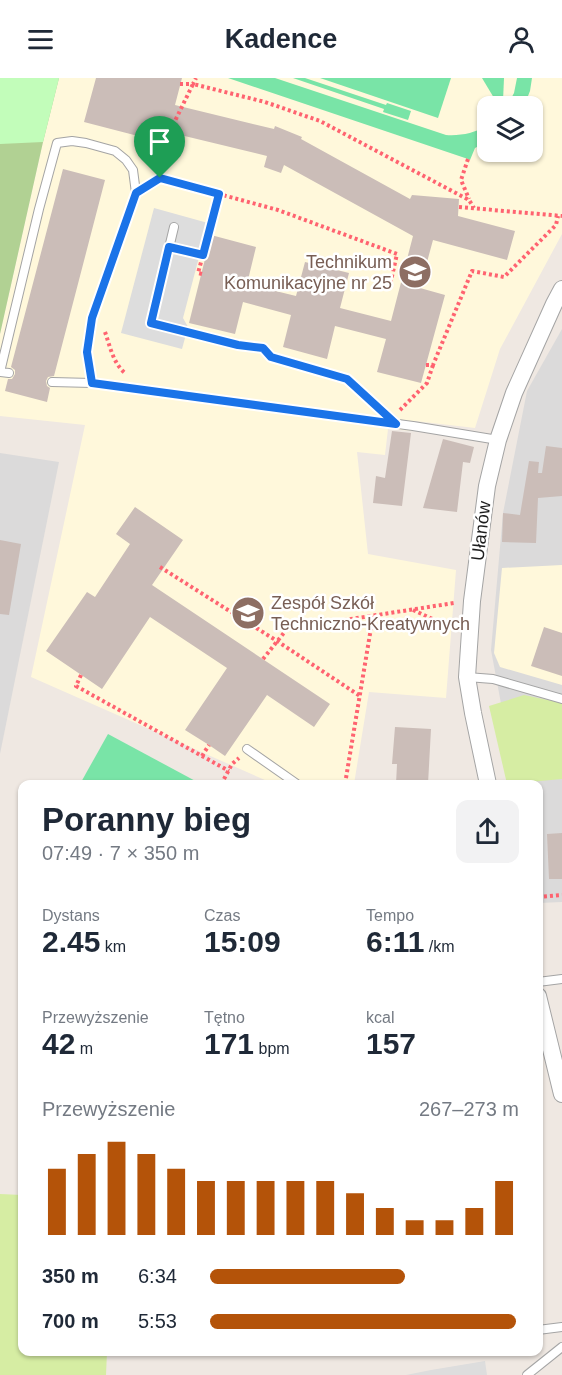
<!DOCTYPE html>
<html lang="pl">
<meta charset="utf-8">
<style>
body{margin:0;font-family:Arial,sans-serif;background:#f2f2f3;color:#1f2937;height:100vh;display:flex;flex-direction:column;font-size:22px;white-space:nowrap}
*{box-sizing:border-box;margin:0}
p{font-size:20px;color:#747a83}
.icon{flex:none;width:33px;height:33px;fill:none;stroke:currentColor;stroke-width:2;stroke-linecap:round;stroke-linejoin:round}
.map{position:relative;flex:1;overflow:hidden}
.side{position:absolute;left:18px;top:702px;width:525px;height:576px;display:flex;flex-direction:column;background:#fff;border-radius:12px;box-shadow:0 2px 4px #0004}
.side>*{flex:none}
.fabs{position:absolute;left:477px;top:18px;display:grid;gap:12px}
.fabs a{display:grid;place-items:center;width:66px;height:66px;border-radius:12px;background:#fff;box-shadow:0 2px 4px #0004;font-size:30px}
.pin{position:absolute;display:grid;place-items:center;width:51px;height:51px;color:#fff;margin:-62px -26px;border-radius:50% 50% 50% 0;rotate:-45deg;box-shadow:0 0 6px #0007}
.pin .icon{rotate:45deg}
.round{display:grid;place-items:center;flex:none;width:63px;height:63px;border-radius:12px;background:#f2f2f3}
.summary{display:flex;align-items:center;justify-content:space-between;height:102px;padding:0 24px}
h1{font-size:33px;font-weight:800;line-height:45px}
.figures{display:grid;grid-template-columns:repeat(3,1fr);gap:9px;height:102px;padding:6px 24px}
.figures div{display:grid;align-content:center}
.figures b{font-size:30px;font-weight:800}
.figures small{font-size:16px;font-weight:400}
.figures p{font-size:16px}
.chart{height:168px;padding:12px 24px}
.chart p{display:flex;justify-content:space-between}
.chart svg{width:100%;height:108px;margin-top:6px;stroke:#b45309;stroke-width:6}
ul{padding:0 24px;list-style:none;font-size:20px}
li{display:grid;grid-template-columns:96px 72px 1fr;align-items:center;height:45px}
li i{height:15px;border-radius:8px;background:#b45309}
header{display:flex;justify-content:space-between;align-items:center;height:78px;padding:0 24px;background:#fff;font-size:27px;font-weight:800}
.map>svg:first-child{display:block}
.residential{fill:#dbdada}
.education{fill:#fff8db;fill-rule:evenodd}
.grass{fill:#d6eda3}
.forest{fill:#b1d193}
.park{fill:#c2fdba}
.pitch{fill:#79e4a7}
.parking{fill:#ddd}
.building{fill:#cbbdb8}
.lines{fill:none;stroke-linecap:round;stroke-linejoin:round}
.lane-casing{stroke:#a4a4a4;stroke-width:10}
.street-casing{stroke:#a4a4a4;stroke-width:18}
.path{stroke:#ff6370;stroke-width:4;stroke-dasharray:3 3;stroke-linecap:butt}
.lane{stroke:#fff;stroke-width:8}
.street{stroke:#fff;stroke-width:16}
.route-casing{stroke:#fff;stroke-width:12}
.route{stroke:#1a73e8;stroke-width:8}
.labels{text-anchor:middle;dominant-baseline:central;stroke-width:5;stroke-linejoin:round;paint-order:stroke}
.education-label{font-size:18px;fill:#785e54;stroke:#fff;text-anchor:end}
.street-label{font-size:18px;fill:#1d1d1d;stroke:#fff}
</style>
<header><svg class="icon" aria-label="menu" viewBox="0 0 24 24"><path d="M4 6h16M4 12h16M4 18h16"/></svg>Kadence<svg class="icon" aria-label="person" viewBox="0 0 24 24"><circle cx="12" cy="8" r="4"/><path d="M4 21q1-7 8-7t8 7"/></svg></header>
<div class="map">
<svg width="562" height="1297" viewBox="0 0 562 1297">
<rect width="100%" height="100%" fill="#efe8e2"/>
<g class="residential">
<path d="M562,251V824L539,825L538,706H516L491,572L503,435L527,313Z"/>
<path d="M0,375L59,384L0,676Z"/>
</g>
<g class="education">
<path d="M59,0H562V156L500,271L475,350L415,343L413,353L388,351L385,377L357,374L368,476L456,492L446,620L369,614L354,706H274L31,599L85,347L0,338V256L43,64ZM488,28H532V74H488Z"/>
<path d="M562,487V607L500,589L494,575L502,490Z"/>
</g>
<g class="grass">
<path d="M524,617L562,625V701L507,706L489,628Z"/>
<path d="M0,1116L22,1117V1274H107L106,1297H0Z"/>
</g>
<path class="forest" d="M0,0H59L43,64L0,256Z"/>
<path class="park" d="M0,0H59L43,64L0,66Z"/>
<g class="pitch">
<path d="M228,0H275L446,57C461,58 474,55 487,48V64L475,70L470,82L468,81Z"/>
<path d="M293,0H305L386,27L387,25L411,33L408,42L383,34L384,31Z"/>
<path d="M320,0H451L438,40Z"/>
<path d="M482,0H504L503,23L501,26L497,25Z"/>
<path d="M517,0H532L530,13L524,28H507L514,15Z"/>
<path d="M108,656L201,706H80Z"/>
</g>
<g class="parking">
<path d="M154,130L208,145L183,240L188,249L182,271L121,255Z"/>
<path d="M485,1283L487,1297H406L431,1292Z"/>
</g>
<g class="building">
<path d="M96,0H182L175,27L274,51L275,48L302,59L301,61L410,121L412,117L459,121L458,138L515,153L507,182L433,162L420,210L445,217L421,305L377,294L386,261L335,248L327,281L283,269L291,237L243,224L235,256L189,245L211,157L256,169L247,206L296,218L305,184L349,195L340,230L391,243L413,158L284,87L281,95L264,89L267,78L168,54L165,65L84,44Z"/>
<path d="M63,91L105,102L54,298L48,299L46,303L47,308L50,310L47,324L5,313L8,301H12L15,296V292L11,289Z"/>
<path d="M392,353L411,355L402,428L373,425L376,398L385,400Z"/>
<path d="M443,361L474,369L470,385L463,384L457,434L423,430Z"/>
<path d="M546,368L562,370V418L538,420L536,465L502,464L503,435L520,437L529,383L539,384L538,395H542Z"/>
<path d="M135,429L183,462L152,507L330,626L314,649L267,617L225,678L209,667L185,652L227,590L150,539L102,611L46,573L87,514L95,519L130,466L116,456Z"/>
<path d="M0,462L21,466L9,537L0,536Z"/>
<path d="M544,549L562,555V598L531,588Z"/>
<path d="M395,649L431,651L428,706H396L397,686H392Z"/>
<path d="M562,755V801H549L547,756Z"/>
</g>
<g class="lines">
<g class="lane-casing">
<g id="lane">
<path d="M174,149L151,245L238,267L263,270L271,279L347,301L396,345"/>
<path d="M9,295L0,294L39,131L57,65L72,63L86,65L115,73L126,82L133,92L136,115L92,240L87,274L92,305L413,348L498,362"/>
<path d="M52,304L92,305"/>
<path d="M467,599L493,601L562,621"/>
<path d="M247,671L297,706"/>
<path d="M538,904L562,901"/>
<path d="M538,1252L562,1249"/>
<path d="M527,1297L562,1269"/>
</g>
</g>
<g class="street-casing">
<g id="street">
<path d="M488,706L473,635L467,599L472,523L487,408L498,362L514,315L554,226L562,211"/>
<path d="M538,918L562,1016"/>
</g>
</g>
<g class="path">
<path d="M180,6H193L196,0"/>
<path d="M173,47L193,6L265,24L320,43L469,122L474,130"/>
<path d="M468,81L461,102L469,121"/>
<path d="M160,100L278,132L397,176L390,207"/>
<path d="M148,107L160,100L171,53"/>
<path d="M459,129L562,138"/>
<path d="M183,172L203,177L219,116"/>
<path d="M202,196L198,195L203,177"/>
<path d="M105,254C110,268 113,285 125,295"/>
<path d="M426,287H433L472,193L504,199L556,147L558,138"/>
<path d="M400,332L427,305L433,287"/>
<path d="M160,489L277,563L360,618"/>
<path d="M413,532L437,543L454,545"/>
<path d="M263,581L287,551L454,525"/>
<path d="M81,597L76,608L229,693"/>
<path d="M202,678L209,667"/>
<path d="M224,701L232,686L239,680"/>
<path d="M345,706L373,538"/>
<path d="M538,819L562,817"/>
</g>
<use href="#lane" class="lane"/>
<use href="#street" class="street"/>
</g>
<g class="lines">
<g class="route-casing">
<path id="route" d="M160,100L219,116L203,177L169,169L151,245L238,267L263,270L271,279L347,301L396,346L92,305L87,274L92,240L136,115Z"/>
</g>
<use href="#route" class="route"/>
</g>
<defs>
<g id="school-disc" transform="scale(1.725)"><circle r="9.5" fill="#8d6e63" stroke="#fff"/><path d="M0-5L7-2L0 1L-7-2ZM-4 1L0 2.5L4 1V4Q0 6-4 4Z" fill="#fff"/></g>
</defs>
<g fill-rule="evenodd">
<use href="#school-disc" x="415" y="194"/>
<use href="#school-disc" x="248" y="535"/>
</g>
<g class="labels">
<g class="education-label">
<text x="392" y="184">Technikum<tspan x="392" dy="21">Komunikacyjne nr 25</tspan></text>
<text x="271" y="525" text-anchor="start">Zespół Szkół<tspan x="271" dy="21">Techniczno-Kreatywnych</tspan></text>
</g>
<g class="street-label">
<text transform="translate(481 453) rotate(-83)">Ułanów</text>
</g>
</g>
</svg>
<div class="fabs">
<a><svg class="icon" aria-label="layers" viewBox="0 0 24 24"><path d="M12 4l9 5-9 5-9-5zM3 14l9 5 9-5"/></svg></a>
</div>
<div class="pin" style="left:160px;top:100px;background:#1e9e55"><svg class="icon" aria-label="arrive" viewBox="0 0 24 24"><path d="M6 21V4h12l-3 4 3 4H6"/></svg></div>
<section class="side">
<div class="summary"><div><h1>Poranny bieg</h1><p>07:49 · 7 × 350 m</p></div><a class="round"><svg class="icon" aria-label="share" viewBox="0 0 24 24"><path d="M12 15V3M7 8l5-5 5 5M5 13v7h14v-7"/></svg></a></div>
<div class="figures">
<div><p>Dystans</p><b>2.45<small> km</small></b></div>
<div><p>Czas</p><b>15:09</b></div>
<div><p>Tempo</p><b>6:11<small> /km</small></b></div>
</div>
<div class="figures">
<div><p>Przewyższenie</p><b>42<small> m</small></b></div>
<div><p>Tętno</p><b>171<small> bpm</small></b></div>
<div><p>kcal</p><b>157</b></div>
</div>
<div class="chart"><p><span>Przewyższenie</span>267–273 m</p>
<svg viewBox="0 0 160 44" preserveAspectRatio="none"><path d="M5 44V17M15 44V11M25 44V6M35 44V11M45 44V17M55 44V22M65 44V22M75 44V22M85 44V22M95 44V22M105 44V27M115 44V33M125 44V38M135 44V38M145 44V33M155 44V22"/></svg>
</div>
<ul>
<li><b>350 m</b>6:34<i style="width:63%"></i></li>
<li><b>700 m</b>5:53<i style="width:99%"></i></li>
</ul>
</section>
</div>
